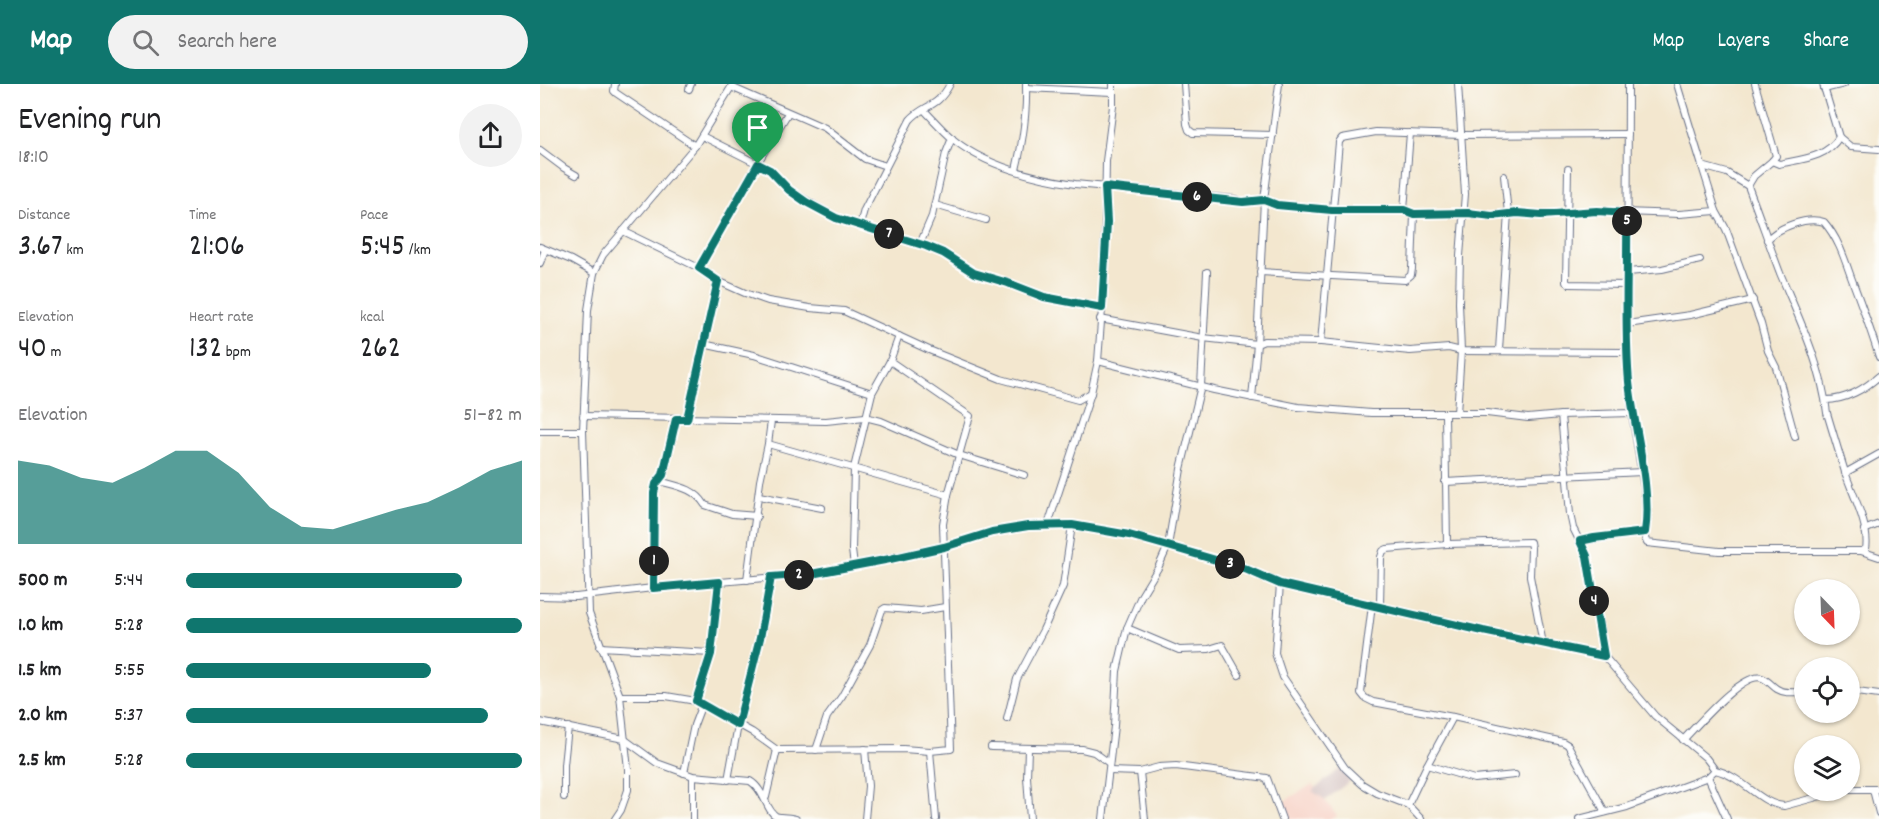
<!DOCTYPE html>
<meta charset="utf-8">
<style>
body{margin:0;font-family:Dekko,sans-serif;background:#f2f2f2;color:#202124;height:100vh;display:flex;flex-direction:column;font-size:22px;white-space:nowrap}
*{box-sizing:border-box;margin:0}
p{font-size:20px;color:#757577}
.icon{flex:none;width:33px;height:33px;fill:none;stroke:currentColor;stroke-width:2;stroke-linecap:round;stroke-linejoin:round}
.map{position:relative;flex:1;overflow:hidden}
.details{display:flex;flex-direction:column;background:#fff;width:540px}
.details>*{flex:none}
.needle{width:39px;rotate:157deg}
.controls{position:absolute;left:1254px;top:495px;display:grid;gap:12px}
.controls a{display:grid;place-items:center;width:66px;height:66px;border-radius:50%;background:#fff;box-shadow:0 2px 4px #0004;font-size:30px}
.pin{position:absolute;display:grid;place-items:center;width:51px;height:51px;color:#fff;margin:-62px -26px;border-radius:50% 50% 50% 0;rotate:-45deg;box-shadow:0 0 6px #0007}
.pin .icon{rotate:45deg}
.km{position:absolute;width:30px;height:30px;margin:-15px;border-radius:50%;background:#222;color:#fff;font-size:16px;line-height:30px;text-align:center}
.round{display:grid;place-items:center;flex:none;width:63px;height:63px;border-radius:32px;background:#f2f2f2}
.overview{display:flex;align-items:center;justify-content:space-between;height:102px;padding:0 18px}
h1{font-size:33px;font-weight:600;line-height:45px}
.figures{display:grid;grid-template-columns:repeat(3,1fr);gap:9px;height:102px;padding:6px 18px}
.figures div{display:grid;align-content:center}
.figures b{font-size:30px;font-weight:600}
.figures small{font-size:16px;font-weight:400}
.figures p{font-size:16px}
.chart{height:168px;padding:12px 18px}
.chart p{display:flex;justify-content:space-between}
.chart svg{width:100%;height:108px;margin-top:6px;fill:#0f766e;opacity:.7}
ul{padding:0 18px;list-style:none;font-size:20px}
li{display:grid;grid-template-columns:96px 72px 1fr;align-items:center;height:45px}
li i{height:15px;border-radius:8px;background:#0f766e}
header{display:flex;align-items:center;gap:36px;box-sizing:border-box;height:84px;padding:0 30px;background:#0f766e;color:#fff}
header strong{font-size:28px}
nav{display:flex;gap:33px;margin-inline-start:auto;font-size:21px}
.search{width:420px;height:54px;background:#f2f2f2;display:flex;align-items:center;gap:15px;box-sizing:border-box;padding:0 21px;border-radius:33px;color:#757577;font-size:22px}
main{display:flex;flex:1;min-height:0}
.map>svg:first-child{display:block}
.built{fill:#f7d1c6}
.industrial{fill:#d2bfbf}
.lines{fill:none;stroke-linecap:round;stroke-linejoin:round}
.minor-casing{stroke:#676f86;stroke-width:8}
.minor{stroke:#fff;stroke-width:6}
.route-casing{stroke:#fff;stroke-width:12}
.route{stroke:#0f766e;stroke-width:8}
</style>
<header>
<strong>Map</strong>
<div class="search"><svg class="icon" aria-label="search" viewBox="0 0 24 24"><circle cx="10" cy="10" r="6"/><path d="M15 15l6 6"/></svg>Search here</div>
<nav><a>Map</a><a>Layers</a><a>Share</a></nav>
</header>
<main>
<section class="details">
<div class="overview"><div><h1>Evening run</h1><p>18:10</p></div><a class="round"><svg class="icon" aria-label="share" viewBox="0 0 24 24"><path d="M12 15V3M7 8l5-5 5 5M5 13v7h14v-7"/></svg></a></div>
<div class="figures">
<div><p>Distance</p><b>3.67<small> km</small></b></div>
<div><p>Time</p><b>21:06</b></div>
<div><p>Pace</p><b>5:45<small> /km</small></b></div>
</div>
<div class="figures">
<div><p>Elevation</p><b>40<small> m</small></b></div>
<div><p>Heart rate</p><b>132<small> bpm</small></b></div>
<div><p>kcal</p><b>262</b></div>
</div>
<div class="chart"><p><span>Elevation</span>51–82 m</p>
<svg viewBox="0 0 160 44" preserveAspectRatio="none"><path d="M0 44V10L10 12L20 17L30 19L40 13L50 6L60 6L70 15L80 29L90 37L100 38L110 34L120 30L130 27L140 21L150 14L160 10V44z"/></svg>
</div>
<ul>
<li><b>500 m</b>5:44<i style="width:82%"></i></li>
<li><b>1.0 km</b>5:28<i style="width:100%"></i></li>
<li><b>1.5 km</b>5:55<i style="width:73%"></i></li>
<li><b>2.0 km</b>5:37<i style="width:90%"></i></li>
<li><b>2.5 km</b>5:28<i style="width:100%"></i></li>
</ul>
</section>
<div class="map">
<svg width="1339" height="735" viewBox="0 0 1339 735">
<rect width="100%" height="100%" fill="#fdfcf7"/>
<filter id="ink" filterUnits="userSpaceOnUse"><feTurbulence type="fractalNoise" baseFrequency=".0167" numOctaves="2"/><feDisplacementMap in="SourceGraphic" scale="12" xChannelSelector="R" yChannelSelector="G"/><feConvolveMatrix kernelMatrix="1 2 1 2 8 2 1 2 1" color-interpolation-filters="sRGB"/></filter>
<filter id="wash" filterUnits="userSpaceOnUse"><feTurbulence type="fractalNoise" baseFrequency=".008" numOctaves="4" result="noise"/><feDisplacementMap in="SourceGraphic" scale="24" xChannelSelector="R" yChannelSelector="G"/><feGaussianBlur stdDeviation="1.35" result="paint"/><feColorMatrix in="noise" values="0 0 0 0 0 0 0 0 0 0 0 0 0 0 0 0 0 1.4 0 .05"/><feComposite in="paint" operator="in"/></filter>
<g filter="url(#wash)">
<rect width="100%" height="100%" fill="#f3e7cf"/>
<path class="built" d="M773,700L797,732L791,735H747L741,719Z"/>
<path class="industrial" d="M801,684L810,697L784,717V715L772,707Z"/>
</g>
<g filter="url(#ink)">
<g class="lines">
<g class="minor-casing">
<g id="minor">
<path d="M75,0L74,7L76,9L155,62"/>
<path d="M644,0L647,40L649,46L653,49L733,51"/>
<path d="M1088,0L1087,268L1092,329L1104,403L1107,437L1105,448"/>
<path d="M1283,0L1299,53L1311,63L1339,65"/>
<path d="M191,3L285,44L325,75L346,82"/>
<path d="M486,4L572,8"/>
<path d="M149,5L151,0"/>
<path d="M1284,5L1304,0"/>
<path d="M384,26C394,36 403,47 414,56C446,82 494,94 535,100L695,115L703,118L724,116L737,121L792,126H864L874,130L928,129L953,132L968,129L1001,131L1057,127L1139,130L1176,127"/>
<path d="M162,52L230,86L249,106L296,134L386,162L403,169L434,189L468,199L504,213L562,224"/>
<path d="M0,66L24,84L36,91"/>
<path d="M1232,77L1239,80C1261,75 1287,74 1299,53"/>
<path d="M1162,82L1176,127L1186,145L1221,240L1228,267L1236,283L1255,353"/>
<path d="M1028,85L1026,198L1029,200L1086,201"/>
<path d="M476,86C483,57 487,29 486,0"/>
<path d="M1208,102L1214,92L1232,77L1236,72L1215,0"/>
<path d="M395,121L446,136"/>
<path d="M864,126L870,49"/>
<path d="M320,141L324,126L370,36C384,20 397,25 410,0"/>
<path d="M83,147L159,184L178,197L205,209L228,217L270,224L304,227L389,266L461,295L538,316L551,309"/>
<path d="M1227,156C1239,143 1267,132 1284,138C1298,154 1304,173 1311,193C1321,220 1331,246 1339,273"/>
<path d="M380,160L392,132L406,69L412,54"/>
<path d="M0,163L31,176L54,189"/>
<path d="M0,179L5,166"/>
<path d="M159,184L217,80L248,29"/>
<path d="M720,188L865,196L871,191L872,185L874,130"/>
<path d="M1088,188L1122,185L1160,176"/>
<path d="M560,235L663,254L717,260L724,257L781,258L870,267L909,264L921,267L1087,268"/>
<path d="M1087,240L1150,231L1213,216"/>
<path d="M781,258L799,58L802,54L836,48L921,51L1088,50"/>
<path d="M163,260L214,271L332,309"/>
<path d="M959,266L968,129L964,92"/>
<path d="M558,277L674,306L758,323L831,329H947L988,334L1021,331L1030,430L1033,444L1047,472L1064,572"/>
<path d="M712,314L717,260L724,116L739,0"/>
<path d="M1286,316C1305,316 1325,305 1339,292"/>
<path d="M917,329L921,267L919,219L920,172L925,110L918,0"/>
<path d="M905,330L907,460"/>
<path d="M1021,331L1092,329"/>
<path d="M43,332L286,337L325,333L341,337L419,371L484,391"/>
<path d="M147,335L178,197"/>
<path d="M0,347H43"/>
<path d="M228,360L408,411"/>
<path d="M1305,389L1339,370"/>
<path d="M119,397C137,402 155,404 165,421L192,430L217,432"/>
<path d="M905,398L1102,388"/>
<path d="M219,412L282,424"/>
<path d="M508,441L551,309L558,277L564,199L566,77L573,22V0"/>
<path d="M1324,446L1339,440"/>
<path d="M1039,457L1105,448V454L1107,459L1179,467H1321L1326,465C1330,443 1312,409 1305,388C1299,369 1293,349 1287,329C1282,282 1258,232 1240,189C1229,160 1219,131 1208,102L1187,89L1162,82L1137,0"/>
<path d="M1321,467L1339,473"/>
<path d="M314,482L312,466L314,384L332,309L350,277L359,252"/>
<path d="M207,496L220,397L228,360L231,337"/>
<path d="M740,500L735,569L743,593L805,684L822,700L837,709L868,721L881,735"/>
<path d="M113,504L114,409L116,400L123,391L136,335"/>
<path d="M0,512L36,513L113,504L271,490L404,463L452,448L488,442L532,441L589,451L628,462L703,484L740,500L943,547L1064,572L1115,632L1166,674L1175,686L1168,693L1087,723L1039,735"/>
<path d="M832,521L821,609L825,614L833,618L913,633L1023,658L1028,661L1065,728"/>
<path d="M840,522L841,473L843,467L847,465L907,460L990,458L991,464L990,492L1003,560"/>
<path d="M587,544L639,566L669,565L682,561L699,591"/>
<path d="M60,563L171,569"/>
<path d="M1310,607L1339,611"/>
<path d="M80,612H126L156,617L212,648L237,666L363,665L390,667L411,665L403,440L408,411L430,332L350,277"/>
<path d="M156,617L171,569L179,498"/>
<path d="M467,635L477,595L503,546L523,502L532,441"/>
<path d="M0,638L84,655L117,679L153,692L210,697C224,705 227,728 236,732C242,734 250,733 256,735"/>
<path d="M1143,656C1156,643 1203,587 1222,594C1228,596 1232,602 1237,605C1245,610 1255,608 1264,608"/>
<path d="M451,663L542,665L554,668L569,679"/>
<path d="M325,665L328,702L325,735"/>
<path d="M488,665L487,693L490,735"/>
<path d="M276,666L287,633L302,612L330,561L342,526L345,524L381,527L405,523"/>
<path d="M390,667L396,735"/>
<path d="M887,681L934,695L975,691"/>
<path d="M1175,686C1203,692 1219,720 1244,722L1303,706"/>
<path d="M569,687L600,688L619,683L636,682L727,694L742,735"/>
<path d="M600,688L605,735"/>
<path d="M144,689L154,641L162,620"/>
<path d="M153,692V735"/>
<path d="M1168,693L1187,735"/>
<path d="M188,696L198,641L220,554L231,493"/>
<path d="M1310,705H1339"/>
<path d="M1333,706L1339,729"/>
<path d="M24,713V681L28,643"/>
<path d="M226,713L237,666"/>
<path d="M868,721L887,681L913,633"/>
<path d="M75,735L81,726L88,706V685L80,612L49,529L43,347L48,226L54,189L63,171L155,62L193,0"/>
<path d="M563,735L574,642L577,587L587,544L601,512L618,484L628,462L641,385L661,302L667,188"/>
</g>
</g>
<use href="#minor" class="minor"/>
</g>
</g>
<g class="lines" filter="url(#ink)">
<g class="route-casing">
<path id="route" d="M218,80L230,86L249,106L266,118L296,134L386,162L403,169L434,189L468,199L504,213L562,224L567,138L565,103L703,118L724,116L737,121L792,126H864L874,130L928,129L952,132L977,129L1001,131L1057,127L1087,129C1088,186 1084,242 1089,298C1094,344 1112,404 1105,448L1054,454L1040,457L1047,472L1064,572L943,547L740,500L703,484L628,462L589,451L532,441L488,442L452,448L404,463L350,475L271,490L231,493L220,554L198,641L156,617L171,570L179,498L113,504L114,409L116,400L123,391L136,335H147L178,197L159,184Z"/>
</g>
<use href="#route" class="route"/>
</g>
</svg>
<div class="controls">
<a><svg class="needle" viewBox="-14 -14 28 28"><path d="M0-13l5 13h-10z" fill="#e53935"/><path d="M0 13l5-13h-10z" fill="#757577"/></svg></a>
<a><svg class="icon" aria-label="locate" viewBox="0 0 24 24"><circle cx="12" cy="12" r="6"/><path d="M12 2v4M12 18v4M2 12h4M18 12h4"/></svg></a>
<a><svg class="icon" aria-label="layers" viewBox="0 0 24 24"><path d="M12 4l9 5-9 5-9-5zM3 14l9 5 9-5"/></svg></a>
</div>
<div class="pin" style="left:218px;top:80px;background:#1e9e55"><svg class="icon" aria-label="arrive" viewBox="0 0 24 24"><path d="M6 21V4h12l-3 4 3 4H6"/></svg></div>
<b class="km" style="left:114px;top:477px">1</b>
<b class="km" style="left:259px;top:491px">2</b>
<b class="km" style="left:690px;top:480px">3</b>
<b class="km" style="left:1054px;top:517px">4</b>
<b class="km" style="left:1087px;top:137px">5</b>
<b class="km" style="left:657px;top:113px">6</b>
<b class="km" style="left:349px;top:150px">7</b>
</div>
</main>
